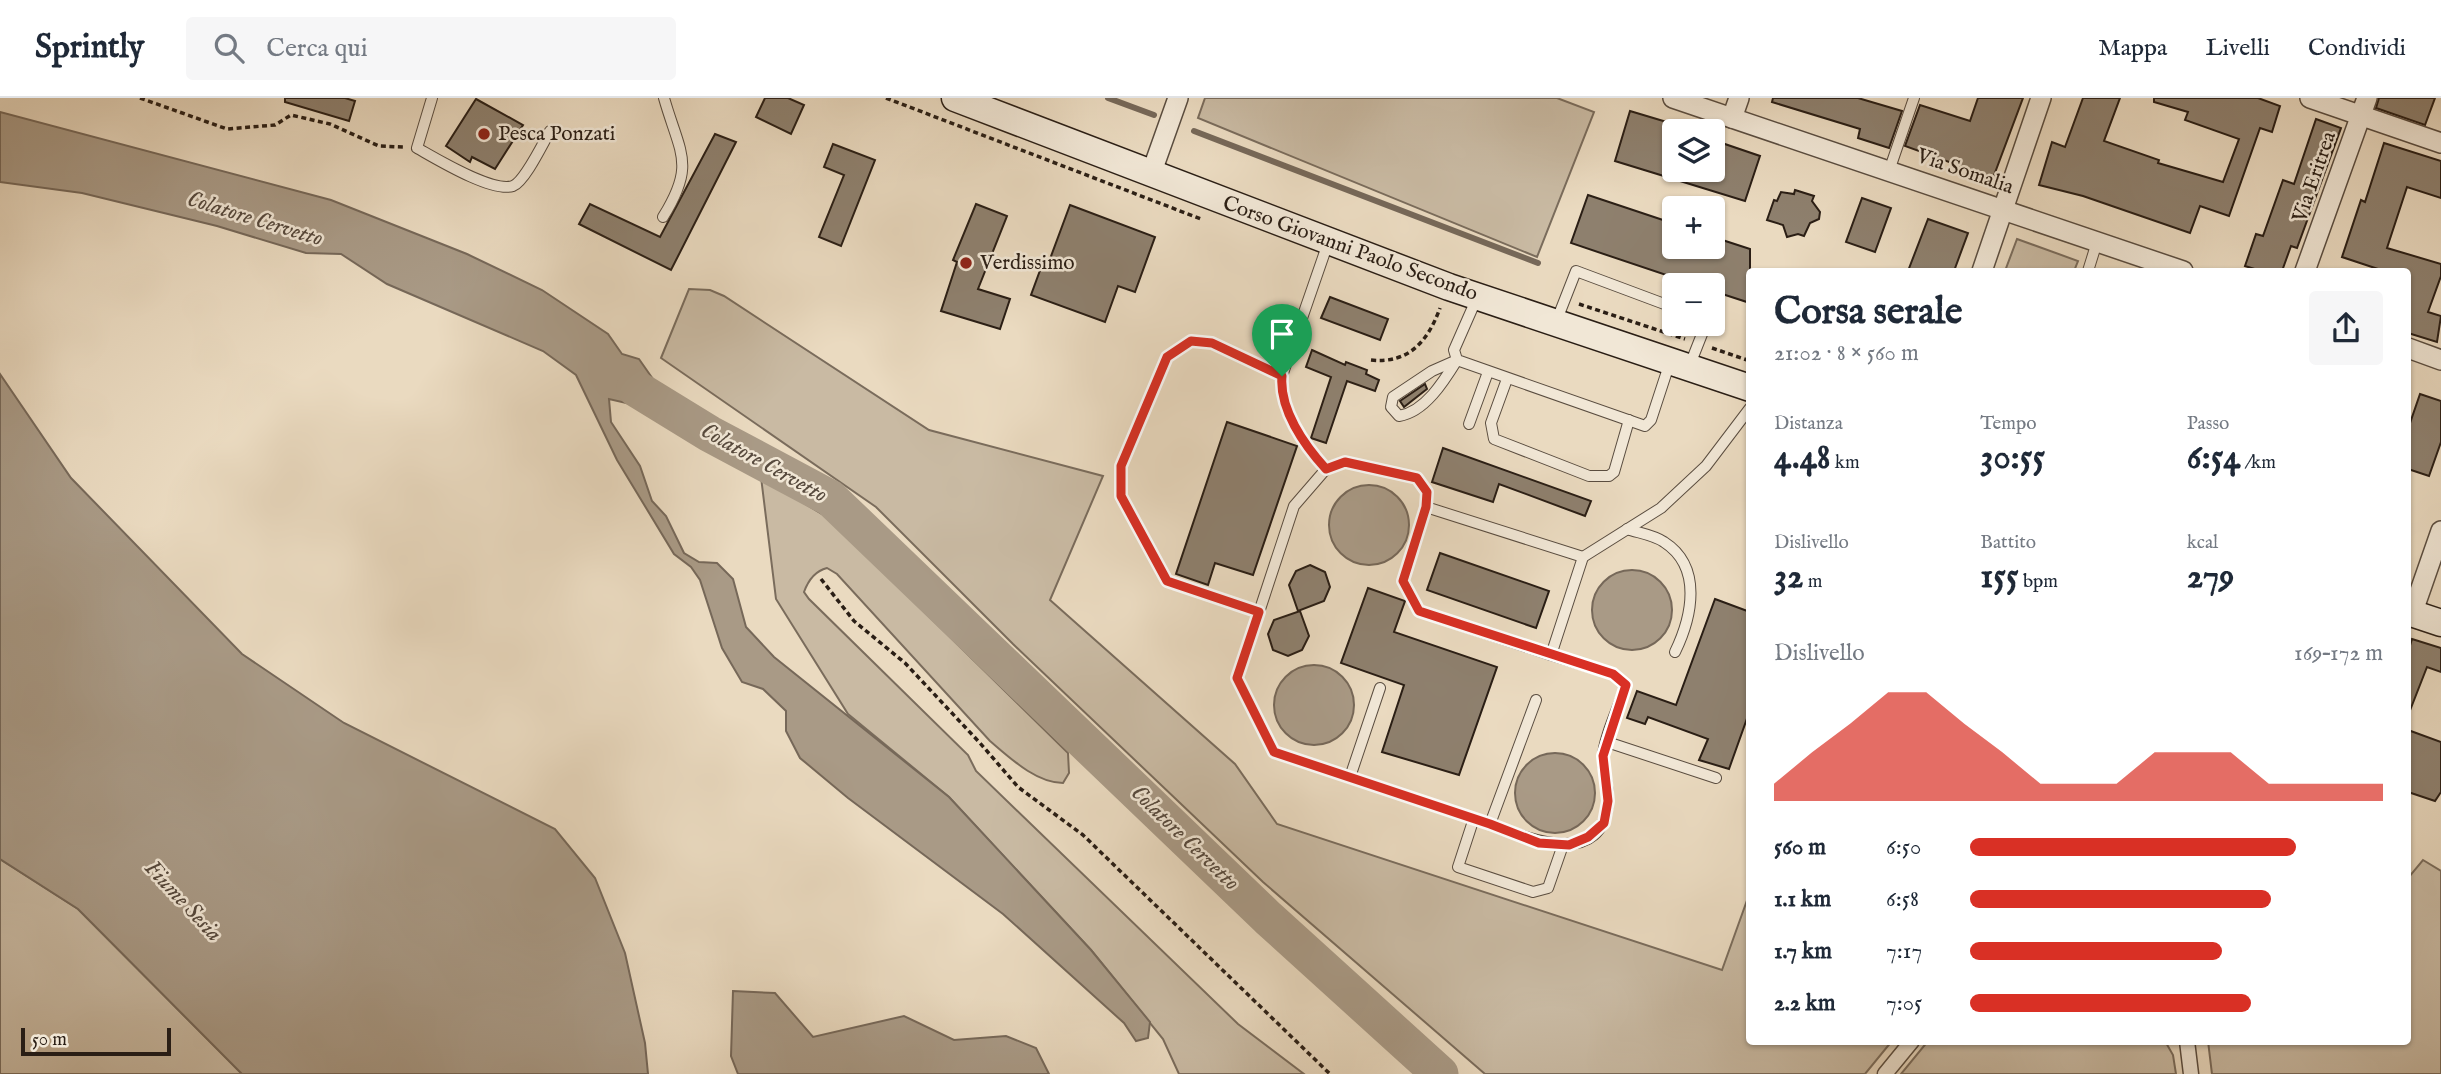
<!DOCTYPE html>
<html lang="it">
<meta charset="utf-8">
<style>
body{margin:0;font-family:"IM FELL English",serif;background:#f6f6f7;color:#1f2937;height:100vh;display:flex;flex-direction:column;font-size:26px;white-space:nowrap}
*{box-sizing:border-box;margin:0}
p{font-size:23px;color:#747a83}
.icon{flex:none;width:38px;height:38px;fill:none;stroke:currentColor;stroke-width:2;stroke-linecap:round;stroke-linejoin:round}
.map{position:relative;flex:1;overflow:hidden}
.sheet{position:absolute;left:1746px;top:170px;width:665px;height:777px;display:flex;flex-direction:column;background:#fff;border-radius:7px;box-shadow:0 2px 5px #0004}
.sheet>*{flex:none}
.controls{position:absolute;left:1662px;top:21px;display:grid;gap:14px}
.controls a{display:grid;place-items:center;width:63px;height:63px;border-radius:7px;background:#fff;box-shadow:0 2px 5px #0004;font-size:35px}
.scale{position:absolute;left:21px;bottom:18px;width:150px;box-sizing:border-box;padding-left:7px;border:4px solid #2a1e15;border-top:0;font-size:19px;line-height:24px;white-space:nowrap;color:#2a1e15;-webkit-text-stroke:5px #f1e7d6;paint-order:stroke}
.pin{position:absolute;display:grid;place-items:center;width:60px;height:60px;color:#fff;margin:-72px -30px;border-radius:50% 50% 50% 0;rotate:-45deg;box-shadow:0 0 7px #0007}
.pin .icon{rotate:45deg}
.round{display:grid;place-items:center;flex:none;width:74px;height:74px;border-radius:7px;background:#f6f6f7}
.head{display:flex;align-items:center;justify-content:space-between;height:119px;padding:0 28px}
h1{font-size:38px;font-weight:700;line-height:52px}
.metrics{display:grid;grid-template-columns:repeat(3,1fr);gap:10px;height:119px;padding:7px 28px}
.metrics div{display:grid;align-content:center}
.metrics b{font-size:35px;font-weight:700}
.metrics small{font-size:19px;font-weight:400}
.metrics p{font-size:19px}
.chart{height:196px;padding:14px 28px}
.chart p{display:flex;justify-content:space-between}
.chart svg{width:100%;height:126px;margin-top:7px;fill:#d93025;opacity:.7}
ul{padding:0 28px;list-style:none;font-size:23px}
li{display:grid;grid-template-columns:112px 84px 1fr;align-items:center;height:52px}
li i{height:18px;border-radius:9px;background:#d93025}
header{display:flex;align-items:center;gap:42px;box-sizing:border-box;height:98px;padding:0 35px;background:#fff;border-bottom:2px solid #e0e1e3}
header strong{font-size:33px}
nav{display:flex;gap:38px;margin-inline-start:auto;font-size:24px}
.search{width:490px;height:63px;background:#f6f6f7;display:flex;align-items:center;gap:18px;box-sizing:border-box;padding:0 24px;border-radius:7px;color:#747a83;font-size:26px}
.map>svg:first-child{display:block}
.green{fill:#c9baa3;stroke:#7a6c5c;stroke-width:2}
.water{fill:#a99a86;stroke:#766859;stroke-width:2}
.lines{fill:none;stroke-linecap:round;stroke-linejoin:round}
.stream{stroke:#766859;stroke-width:6}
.river{stroke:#a99a86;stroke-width:37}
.building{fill:#8e806e;stroke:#2a1e15;stroke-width:2}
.service-casing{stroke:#5a4d40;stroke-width:12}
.pedestrian-casing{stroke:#5a4d40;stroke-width:17}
.minor-casing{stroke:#5a4d40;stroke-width:22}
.secondary-casing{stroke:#2a1e15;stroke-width:29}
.path{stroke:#2a1e15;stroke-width:3.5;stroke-dasharray:5 3.5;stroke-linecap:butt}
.service{stroke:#f1e7d6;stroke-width:10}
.pedestrian{stroke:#f1e7d6;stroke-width:14}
.minor{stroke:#f1e7d6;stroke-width:19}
.secondary{stroke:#f1e7d6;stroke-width:26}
.route-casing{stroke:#fff;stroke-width:14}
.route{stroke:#d93025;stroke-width:9}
.poi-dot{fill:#8f2418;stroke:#f1e7d6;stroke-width:2.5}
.labels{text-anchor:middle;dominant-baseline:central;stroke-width:5;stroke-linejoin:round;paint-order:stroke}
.poi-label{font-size:21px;fill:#2a1e15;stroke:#f1e7d6;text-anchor:start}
.street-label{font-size:21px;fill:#2a1e15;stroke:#f1e7d6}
.water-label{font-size:23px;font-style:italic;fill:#56493d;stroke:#f1e7d6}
</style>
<header>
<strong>Sprintly</strong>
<div class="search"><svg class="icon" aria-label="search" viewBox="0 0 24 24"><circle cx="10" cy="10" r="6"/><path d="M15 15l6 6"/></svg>Cerca qui</div>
<nav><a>Mappa</a><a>Livelli</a><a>Condividi</a></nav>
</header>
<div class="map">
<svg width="2441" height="976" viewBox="0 0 2441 976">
<rect width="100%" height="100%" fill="#eadac0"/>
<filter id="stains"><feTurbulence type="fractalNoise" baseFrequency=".00286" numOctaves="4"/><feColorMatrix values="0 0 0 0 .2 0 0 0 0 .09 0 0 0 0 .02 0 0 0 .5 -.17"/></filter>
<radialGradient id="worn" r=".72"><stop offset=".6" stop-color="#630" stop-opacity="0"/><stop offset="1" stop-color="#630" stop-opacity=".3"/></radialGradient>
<g class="green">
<path d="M1205,0H1557L1594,14L1537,159L1198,20Z"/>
<path d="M2017,141L2078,163L2074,173H2005Z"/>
<path d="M689,191L710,192L724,198L929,332L1103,378L1050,502L1235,666L1277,726L1722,872L1750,794V943H1892L1865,976H1485L1263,784L1013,546L876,409L661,260Z"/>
<path d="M761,379L830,421L1068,655L1069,675L1063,685C1036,685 1010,660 990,643L837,476L827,470C815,473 808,483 804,494L809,501L968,657L976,673L1238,926L1304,976H1179L1163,941L1091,852L949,699L848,616L776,501Z"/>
<path d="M0,761L78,811L242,976H0Z"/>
<path d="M2423,762L2441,773V976H2212L2208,943H2408V780Z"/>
<path d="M1928,943H2165L2173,957L2176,976H1901Z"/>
</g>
<g class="water">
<path d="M0,14L331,102L467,156L542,192L608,236L622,256L639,261L678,317L609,301L611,324L640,368L652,403L666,418L684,455L699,464L717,465L733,481L746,529L774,559L949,699L1091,852L1150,924L1148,940L1136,943L1124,925L1003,816L848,700L800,660L786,633V613L763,591L742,584L722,550L700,482L691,469L674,456L617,362L576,277L543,253L387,186L341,156L306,155L217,128L82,95L0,84Z"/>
<path d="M0,276L71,380L242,556L344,625L555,731L595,780L625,855L645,945L648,976H242L78,811L0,761Z"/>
<circle cx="1369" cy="427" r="40"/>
<circle cx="1632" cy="512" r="40"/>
<circle cx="1314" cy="607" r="40"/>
<circle cx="1555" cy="695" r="40"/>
<path d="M733,893L775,895L813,939L904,918L954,942L1006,938L1036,950L1049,976H738L731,958Z"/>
</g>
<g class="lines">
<g class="stream">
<path d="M1108,0L1154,17"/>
<path d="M1194,33L1538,165"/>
</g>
<path class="river" d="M635,290L710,336L830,400L1268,820L1440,976"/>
</g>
<g class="building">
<path d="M285,0H345L355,3L349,23L285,4Z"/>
<path d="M765,0H788L804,7L791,36L756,19Z"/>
<path d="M1773,0H1858L1902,13L1889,50L1858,40L1860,31L1772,4Z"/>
<path d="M1978,0H2023L1993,80L1905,48L1920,7L1970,23Z"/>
<path d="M2083,0H2120L2104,43L2159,62L2158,65L2223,84L2239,41L2185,22L2188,14L2154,4V0H2258L2280,8L2272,34L2260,30L2229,118L2200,108L2190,135L2083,98L2039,87L2052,44L2065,49Z"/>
<path d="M2379,0H2435L2425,27L2376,10Z"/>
<path d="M476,1L523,27L495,71L472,59L470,64L446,48Z"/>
<path d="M1630,13L1680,28L1679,33H1675V47L1667,72H1713V42L1760,58L1745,103L1615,63Z"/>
<path d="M2316,21L2341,30L2297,150L2291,148L2282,173H2261L2245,168L2256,136L2263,138L2283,82L2294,86Z"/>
<path d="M715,36L736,44L671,172L579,126L590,106L660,139Z"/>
<path d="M2384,45L2441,63V100L2407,89L2387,150L2441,166V178L2428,214L2441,218L2437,244L2408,235V173H2384L2342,159L2361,102L2365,104Z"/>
<path d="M833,46L875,62L841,148L819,139L844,77L824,69Z"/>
<path d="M1795,92L1814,98L1812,103L1820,114L1819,121L1810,125L1804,138L1798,136L1787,139L1783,127L1767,122L1774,102L1777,103L1781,94L1794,96Z"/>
<path d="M1588,97L1675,126V149H1713V139L1750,151V205L1713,193V187H1696L1571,145Z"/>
<path d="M1862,100L1891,110L1875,154L1846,144Z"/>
<path d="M976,106L1007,118L978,191L1010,201L1000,231L941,213L957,164L953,162Z"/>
<path d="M1070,107L1155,139L1135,194L1118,188L1105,224L1031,197L1042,167L1047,169Z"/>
<path d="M1928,121L1968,135L1954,173H1908Z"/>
<path d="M1330,199L1388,221L1380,242L1321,220Z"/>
<path d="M1312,252L1345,267L1346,264L1367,272L1366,276L1379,282L1375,293L1347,283L1326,345L1311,340L1331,279L1306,269Z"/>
<path d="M1425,286L1427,291L1404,309L1400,303Z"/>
<path d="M2420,296L2441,303V344L2429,378L2408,371V331Z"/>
<path d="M1227,324L1297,348L1253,477L1215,465L1208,487L1176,476Z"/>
<path d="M1443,350L1591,403L1585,418L1499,386L1493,404L1432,384Z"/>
<path d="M1440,455L1549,493L1536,530L1427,492Z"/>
<path d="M1310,467L1325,474L1330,489L1324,503L1298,513L1289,487L1296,473Z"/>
<path d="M1368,490L1405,503L1394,534L1497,569L1459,677L1382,654L1404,587L1341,565Z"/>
<path d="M1715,501L1750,514V612L1729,671L1699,662L1708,641L1648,619L1645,626L1627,620L1637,593L1676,607Z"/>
<path d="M1300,513L1309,538L1302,552L1288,558L1273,552L1268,536L1274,522Z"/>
<path d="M2412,541L2441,550V574L2427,569L2409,615L2408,554Z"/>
<path d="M2408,632L2441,644V694L2435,703L2408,694Z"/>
</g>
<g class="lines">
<g class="service-casing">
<g id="service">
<path d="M432,0L417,50C435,60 492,95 513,88C525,83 543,45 550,33"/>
<path d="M1889,73L1914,0"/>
<path d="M663,119C696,66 680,56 664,0"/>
<path d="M1328,145L1282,278C1279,312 1304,347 1326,371L1294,408L1237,581L1274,654L1490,726L1536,602"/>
<path d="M2088,173L2097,144"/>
<path d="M1476,202L1454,252L1457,262L1645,328L1651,322L1670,264"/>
<path d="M1556,224L1576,173L1675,210"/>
<path d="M1457,262C1444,283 1425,314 1399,318L1391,309L1393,299L1432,273Z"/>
<path d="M1689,269L1706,226"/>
<path d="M1507,281L1491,325L1494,341L1589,378H1609L1614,374L1629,322"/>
<path d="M1469,326L1488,274"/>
<path d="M1326,371L1345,364L1417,380L1427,394L1426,409L1583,459L1551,557L1419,513L1403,483L1426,409"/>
<path d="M1627,431C1639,435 1654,437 1664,444C1703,469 1692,519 1675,554"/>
<path d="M1583,459L1661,410L1706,368L1750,310"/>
<path d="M1259,514L1167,483L1121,398V368L1167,259L1191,243L1212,245L1282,278"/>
<path d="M1607,644L1716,680"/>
<path d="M1350,679L1380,590"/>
<path d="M1474,720L1458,769L1533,794L1548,790L1563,747"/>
<path d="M1490,726C1529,741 1603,772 1608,703C1609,688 1603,674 1603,659C1603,641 1620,606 1626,587L1613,576L1551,557"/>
</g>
</g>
<g class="pedestrian-casing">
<g id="pedestrian">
<path d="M2187,943L2191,976"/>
<path d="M1885,976L1912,943"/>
</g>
</g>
<g class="minor-casing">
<g id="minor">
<path d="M1673,0L2183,173"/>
<path d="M2310,0L2441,45"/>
<path d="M1732,20L1739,0"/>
<path d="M1151,76L1178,0"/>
<path d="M1982,173L2041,0"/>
<path d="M2305,173L2367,0"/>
<path d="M2408,250L2441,262"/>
<path d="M2412,516L2441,433"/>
</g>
</g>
<g class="secondary-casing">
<g id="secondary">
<path d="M955,0L1449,189L1750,290"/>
<path d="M2408,514L2441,525"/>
</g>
</g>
<g class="path">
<path d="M140,0L227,31L275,27L291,17L330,26L379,48L403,49"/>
<path d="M886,0L1201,121"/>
<path d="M1579,206L1685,241"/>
<path d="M1712,250L1750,263"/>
<path d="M1371,262C1409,266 1428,243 1440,210"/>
<path d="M821,481L854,523L905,565L980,645L1018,689L1083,737L1330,976"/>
</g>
<use href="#service" class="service"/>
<use href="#pedestrian" class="pedestrian"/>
<use href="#minor" class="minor"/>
<use href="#secondary" class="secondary"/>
</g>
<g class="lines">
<g class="route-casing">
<path id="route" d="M1191,243L1212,245L1282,278C1279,311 1304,347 1326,371L1345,364L1417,380L1427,394L1426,409L1403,483L1419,513L1613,576L1626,587L1603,658L1608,703L1604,725L1588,739L1569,747L1539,745L1490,726L1274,654L1237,580L1259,514L1167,483L1121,398V368L1167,259Z"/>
</g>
<use href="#route" class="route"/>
</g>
<g class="poi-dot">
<circle cx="484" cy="36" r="7"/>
<circle cx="966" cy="165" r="7"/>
</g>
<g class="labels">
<g class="poi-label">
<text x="498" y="36">Pesca Ponzati</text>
<text x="980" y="165">Verdissimo</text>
</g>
<g class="street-label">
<text transform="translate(1965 74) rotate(19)">Via Somalia</text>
<text transform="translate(2315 79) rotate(-71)">Via Eritrea</text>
<text transform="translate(1350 151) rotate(20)">Corso Giovanni Paolo Secondo</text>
</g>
<g class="water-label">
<text transform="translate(255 121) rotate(17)">Colatore Cervetto</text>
<text transform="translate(764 365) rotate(29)">Colatore Cervetto</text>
<text transform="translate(1185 740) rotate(44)">Colatore Cervetto</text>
<text transform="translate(183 803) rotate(47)">Fiume Sesia</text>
</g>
</g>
<rect width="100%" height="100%" filter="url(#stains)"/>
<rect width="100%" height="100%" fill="url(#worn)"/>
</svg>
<div class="controls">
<a><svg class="icon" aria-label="layers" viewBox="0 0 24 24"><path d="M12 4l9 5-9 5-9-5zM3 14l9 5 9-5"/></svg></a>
<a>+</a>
<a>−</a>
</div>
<div class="scale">50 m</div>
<div class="pin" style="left:1282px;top:278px;background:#1e9e55"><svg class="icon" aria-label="arrive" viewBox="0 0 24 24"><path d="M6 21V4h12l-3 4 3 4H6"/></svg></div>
<section class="sheet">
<div class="head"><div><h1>Corsa serale</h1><p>21:02 · 8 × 560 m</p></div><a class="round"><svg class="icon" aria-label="share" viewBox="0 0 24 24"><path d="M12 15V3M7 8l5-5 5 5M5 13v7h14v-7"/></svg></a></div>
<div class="metrics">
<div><p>Distanza</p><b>4.48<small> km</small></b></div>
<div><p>Tempo</p><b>30:55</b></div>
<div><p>Passo</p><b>6:54<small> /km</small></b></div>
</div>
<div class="metrics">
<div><p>Dislivello</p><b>32<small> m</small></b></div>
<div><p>Battito</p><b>155<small> bpm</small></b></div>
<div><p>kcal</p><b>279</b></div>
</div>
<div class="chart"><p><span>Dislivello</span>169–172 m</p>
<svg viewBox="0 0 160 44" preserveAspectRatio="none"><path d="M0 44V38L10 27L20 17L30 6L40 6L50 17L60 27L70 38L80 38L90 38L100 27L110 27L120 27L130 38L140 38L150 38L160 38V44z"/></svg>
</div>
<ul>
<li><b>560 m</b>6:50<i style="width:79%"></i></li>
<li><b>1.1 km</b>6:58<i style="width:73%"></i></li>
<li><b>1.7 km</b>7:17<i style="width:61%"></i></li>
<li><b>2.2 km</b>7:05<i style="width:68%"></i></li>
</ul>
</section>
</div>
